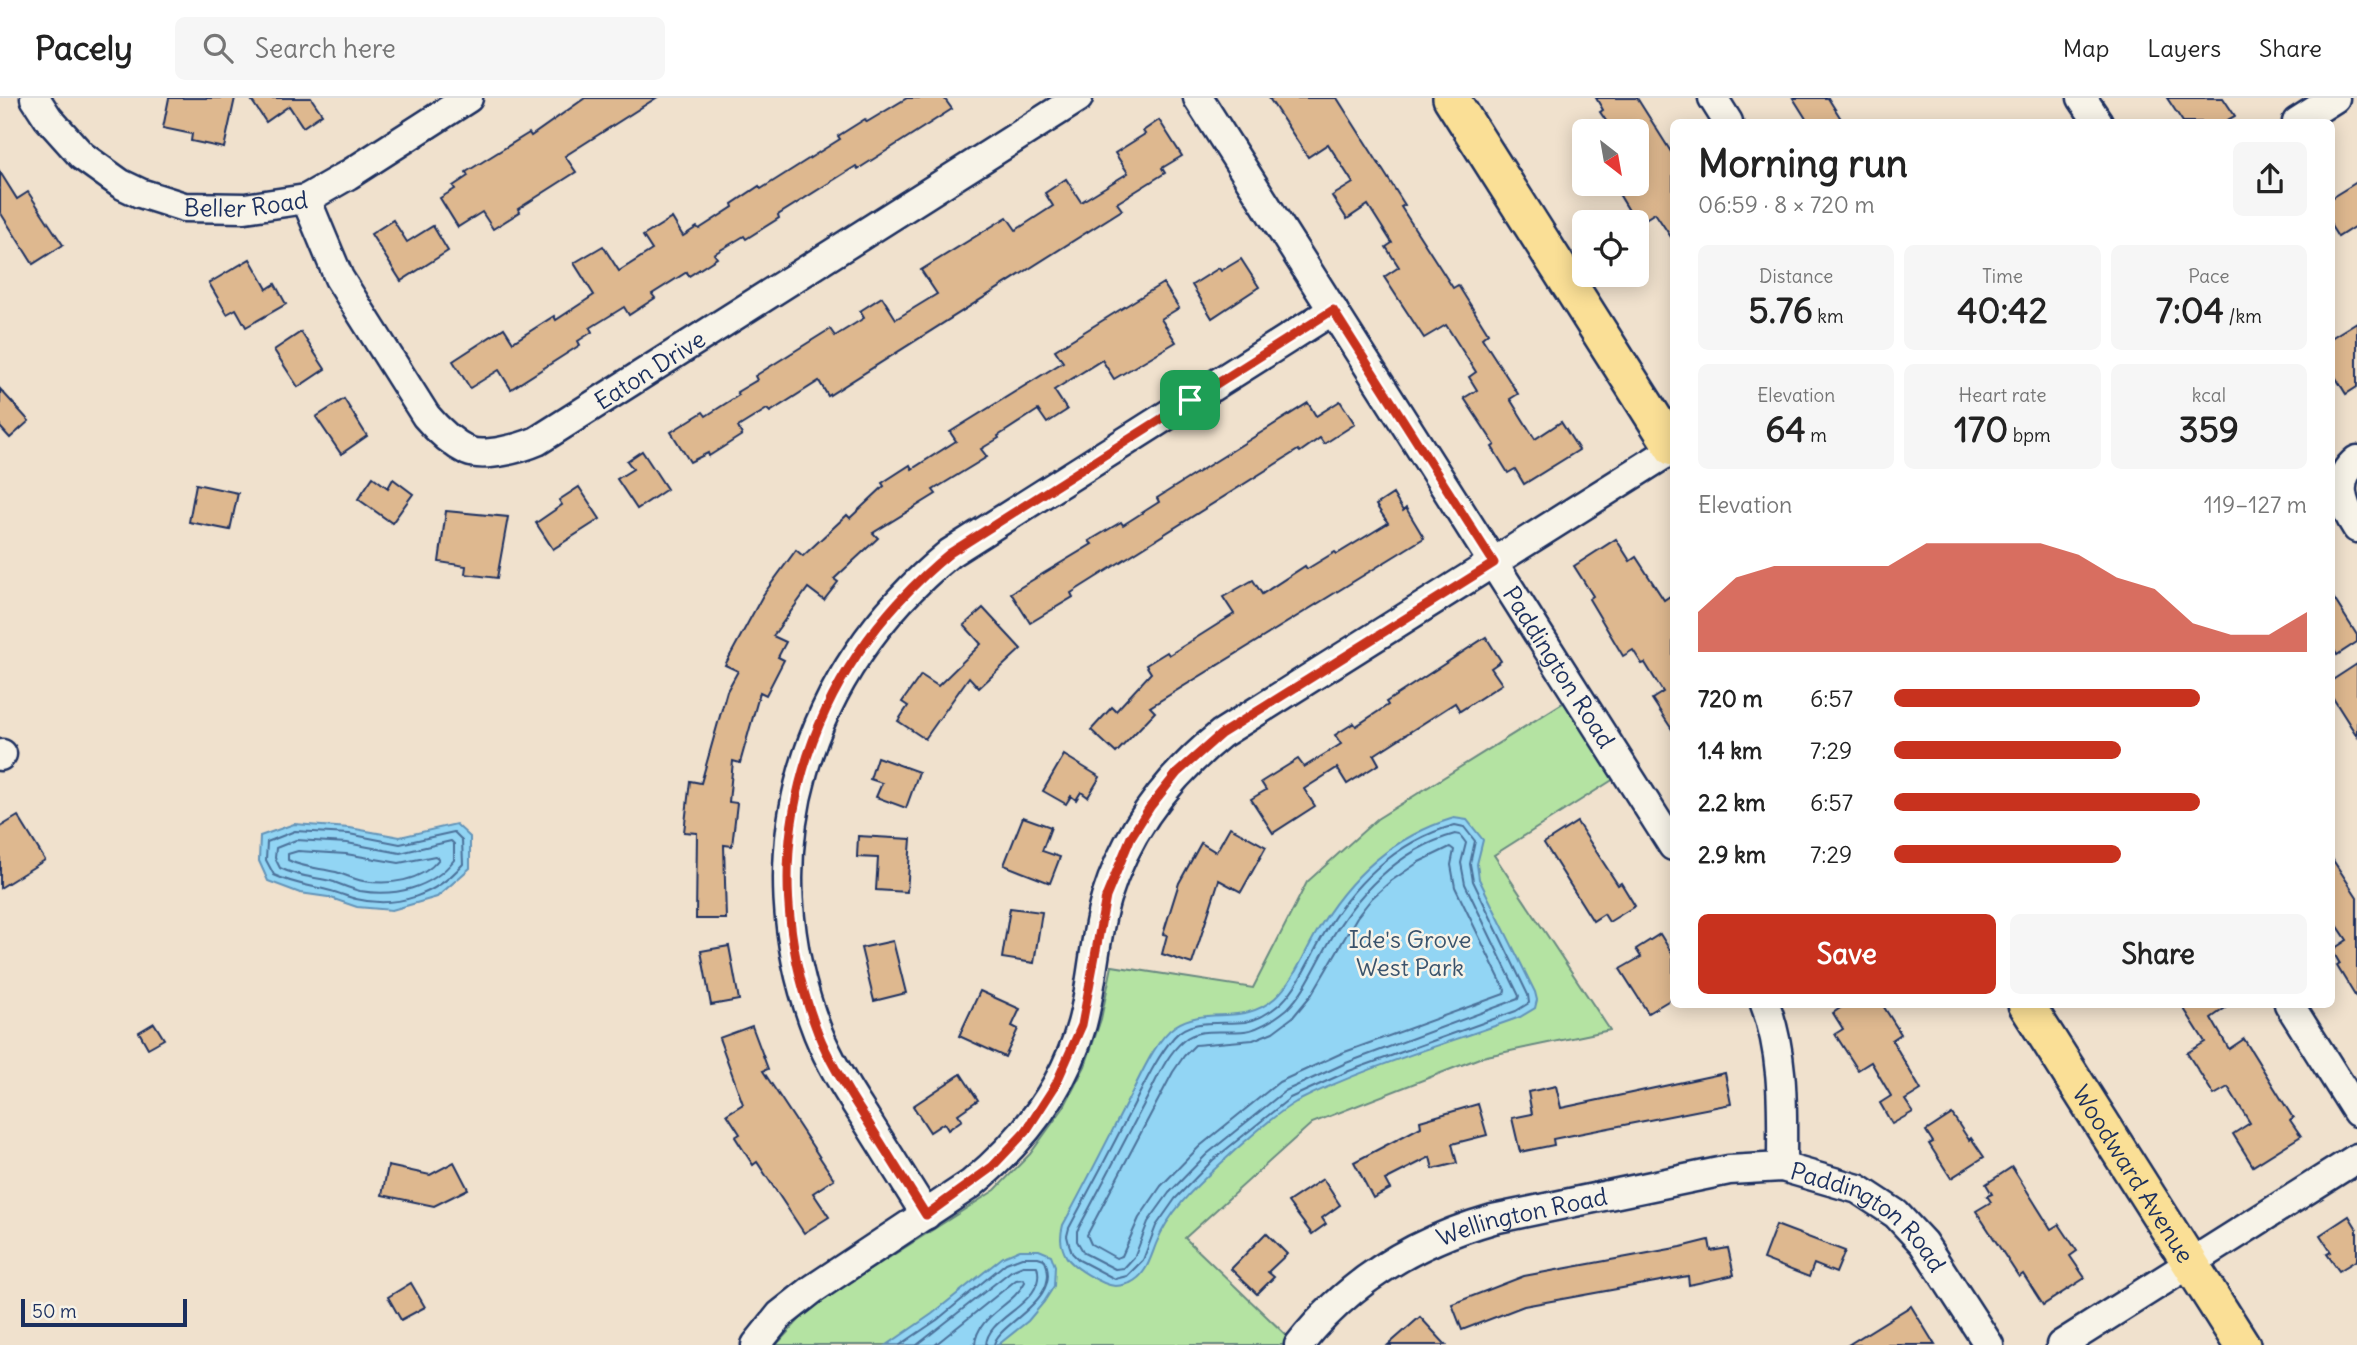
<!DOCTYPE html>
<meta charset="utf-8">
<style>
body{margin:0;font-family:Delius,sans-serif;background:#f6f6f6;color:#222;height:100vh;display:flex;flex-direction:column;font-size:26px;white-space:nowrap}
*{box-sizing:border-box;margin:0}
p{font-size:23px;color:#767676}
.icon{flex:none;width:38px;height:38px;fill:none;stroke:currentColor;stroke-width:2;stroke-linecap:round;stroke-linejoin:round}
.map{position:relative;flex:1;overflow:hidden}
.panel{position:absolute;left:1670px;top:21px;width:665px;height:889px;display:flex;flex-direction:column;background:#fff;border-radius:10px;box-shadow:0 4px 18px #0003}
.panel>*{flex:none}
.needle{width:46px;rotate:149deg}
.tools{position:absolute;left:1572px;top:21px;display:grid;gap:14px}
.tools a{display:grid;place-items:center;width:77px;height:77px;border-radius:10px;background:#fff;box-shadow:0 4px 18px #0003;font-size:35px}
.scale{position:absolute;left:21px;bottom:18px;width:166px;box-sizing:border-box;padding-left:7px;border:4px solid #1b2f5e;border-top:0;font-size:19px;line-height:24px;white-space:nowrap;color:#1b2f5e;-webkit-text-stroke:5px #f7f3e8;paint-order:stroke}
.pin{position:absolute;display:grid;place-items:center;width:60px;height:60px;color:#fff;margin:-30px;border-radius:14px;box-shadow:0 4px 10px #0006}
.round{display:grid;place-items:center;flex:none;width:74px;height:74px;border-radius:10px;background:#f6f6f6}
.head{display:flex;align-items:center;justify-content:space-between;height:119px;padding:0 28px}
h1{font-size:38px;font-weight:700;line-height:52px}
.stats{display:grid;grid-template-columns:repeat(3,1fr);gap:10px;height:119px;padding:7px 28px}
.stats div{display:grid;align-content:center;border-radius:10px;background:#f6f6f6;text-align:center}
.stats b{font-size:35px;font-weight:700}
.stats small{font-size:19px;font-weight:400}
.stats p{font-size:19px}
.chart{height:196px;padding:14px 28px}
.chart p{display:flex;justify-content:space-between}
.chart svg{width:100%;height:126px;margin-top:7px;fill:#c8321e;opacity:.7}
.button{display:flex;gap:14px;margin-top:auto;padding:14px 28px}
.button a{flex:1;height:80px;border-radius:10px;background:#c8321e;color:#fff;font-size:28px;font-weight:700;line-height:80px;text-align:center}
.button a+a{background:#f6f6f6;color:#222}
ul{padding:0 28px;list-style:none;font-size:23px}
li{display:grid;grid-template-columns:112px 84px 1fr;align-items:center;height:52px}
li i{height:18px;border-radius:9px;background:#c8321e}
header{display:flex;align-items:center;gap:42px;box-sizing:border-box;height:98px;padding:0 35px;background:#fff;border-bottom:2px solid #e0e0e0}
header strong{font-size:33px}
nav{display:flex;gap:38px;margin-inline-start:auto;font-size:24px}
.search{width:490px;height:63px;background:#f6f6f6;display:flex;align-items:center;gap:18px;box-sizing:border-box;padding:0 24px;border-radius:10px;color:#767676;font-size:26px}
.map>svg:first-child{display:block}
.green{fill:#b4e3a2;stroke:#688980;stroke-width:2}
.water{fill:#92d5f4;stroke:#6293b8;stroke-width:2}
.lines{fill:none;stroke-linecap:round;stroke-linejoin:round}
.shore{stroke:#4b719a;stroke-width:2}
.building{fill:#deb88f;stroke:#1b2f5e;stroke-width:2}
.minor-casing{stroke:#1b2f5e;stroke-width:33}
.major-casing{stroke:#1b2f5e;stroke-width:40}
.minor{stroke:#f7f3e8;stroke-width:28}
.major{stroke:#fadf96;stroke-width:35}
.route-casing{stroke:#fff;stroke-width:14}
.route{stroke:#c8321e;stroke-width:9}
.labels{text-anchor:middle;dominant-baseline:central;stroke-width:5;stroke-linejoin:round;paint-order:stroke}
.street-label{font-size:24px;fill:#1b2f5e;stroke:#f7f3e8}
.park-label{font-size:24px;fill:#3a536c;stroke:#f7f3e8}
</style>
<header>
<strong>Pacely</strong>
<div class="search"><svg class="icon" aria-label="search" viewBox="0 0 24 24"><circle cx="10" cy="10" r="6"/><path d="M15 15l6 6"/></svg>Search here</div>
<nav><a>Map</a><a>Layers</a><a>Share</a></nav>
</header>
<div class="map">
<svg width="2357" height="1247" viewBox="0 0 2357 1247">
<rect width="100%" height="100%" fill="#f0e1cd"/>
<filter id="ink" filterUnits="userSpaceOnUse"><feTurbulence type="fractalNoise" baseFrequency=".0143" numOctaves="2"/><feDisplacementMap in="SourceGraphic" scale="14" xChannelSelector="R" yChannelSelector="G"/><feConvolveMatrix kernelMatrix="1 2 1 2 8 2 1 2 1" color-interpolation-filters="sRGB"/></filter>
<g filter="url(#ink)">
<path class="green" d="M1566,603L1614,681L1494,757L1610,932L1482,959L1312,1025L1185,1140L1288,1239L1283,1247H776L810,1210L995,1092L1030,1056L1064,1009L1085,968L1101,921L1112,868L1253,890L1307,784L1377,721Z"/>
<g class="water">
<path d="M1454,720L1467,722L1483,742L1477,766L1479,781L1535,894L1537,902L1535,910L1520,919C1446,946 1367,968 1296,1004C1275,1016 1237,1050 1218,1068C1194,1090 1168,1115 1156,1146C1150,1161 1146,1178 1130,1185C1127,1186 1118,1188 1115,1188C1102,1187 1071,1168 1066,1158C1060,1147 1060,1138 1063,1127C1085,1087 1106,1045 1127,1004C1139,982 1154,943 1175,928C1207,907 1242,929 1275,900C1293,884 1303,858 1315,837C1347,781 1391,739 1454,720Z"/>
<path d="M294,726L350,730L400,739L456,726L470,739V770L437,799L392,812L357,809L328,799L300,795L268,783L259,763L260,738Z"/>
<path d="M1020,1152H1039L1051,1157L1055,1168L1054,1188L1044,1204L1028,1223L998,1247H887L932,1216L1003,1159Z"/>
</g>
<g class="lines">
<g class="shore">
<path d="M1455,727L1464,729L1475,743L1470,766L1473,783L1528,897L1529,905L1516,913L1349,973L1290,1000L1213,1062L1175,1101L1156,1128L1143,1162L1127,1178L1115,1181L1079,1162L1072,1155L1069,1146L1067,1138L1069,1130C1090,1091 1111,1051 1131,1012C1144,987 1156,960 1174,939C1191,919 1222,927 1245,924C1258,922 1272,913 1282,904C1299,887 1309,862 1321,841C1350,789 1395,743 1455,727Z"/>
<path d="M295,733L349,736L400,746L454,734L462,742L463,766C436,797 397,811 356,801C348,799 339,795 331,793C311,788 293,786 274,777L266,762L267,744Z"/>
<path d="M1455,736L1460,737L1466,745L1461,765L1465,786L1519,898L1518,901L1346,965L1285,993L1207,1056L1169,1095L1148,1124L1135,1158L1124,1170L1115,1171L1084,1155L1077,1143V1133C1100,1091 1122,1048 1144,1006C1155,986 1165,958 1183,943C1201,927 1229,937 1250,932C1264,928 1276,920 1287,911C1304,895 1315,869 1327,848C1355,798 1397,752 1455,736Z"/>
<path d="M296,742L347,745L400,755L451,743L454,746V762C432,790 395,799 360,793C351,791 342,787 334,784C315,779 298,779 280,770L275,760L276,750Z"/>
<path d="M1450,749L1454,752L1451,767L1455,789L1505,892L1504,896L1342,955L1279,984L1200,1048L1161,1088L1139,1120L1122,1158L1116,1160L1091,1146L1087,1137L1173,974L1184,958L1195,947L1253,942L1273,934L1293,919L1312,896L1357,819L1372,800L1391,783L1419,764Z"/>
<path d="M298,753L346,756L399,765L435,758L439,761C421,784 389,787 363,783C354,781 345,777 336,774C320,770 303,770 288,762V756Z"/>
<path d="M900,1247L937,1222L1006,1165L1022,1159H1038L1044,1161C1065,1202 997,1225 994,1247"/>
<path d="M917,1247L1011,1173L1023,1168H1037C1048,1206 987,1217 986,1247"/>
<path d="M935,1247L1016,1182L1024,1181L1025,1184C1013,1208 976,1218 975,1247"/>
</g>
</g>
<g class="building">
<path d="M169,0H235L224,50L191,43L192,36L163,30Z"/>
<path d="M250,0H311L322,16L303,29L289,8L266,24Z"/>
<path d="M585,0H656L565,58L576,74L518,111L520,114L493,131L482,114L458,129L440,100L455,91L453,88L468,78L466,74L529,35L531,38Z"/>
<path d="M907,0H944L952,11L858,71L856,68L778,117L779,120L746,141L744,138L714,156L717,160L689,178L687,174L652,196L655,200L629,217L624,209L590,230L592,234L578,243L580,247L511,291L499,272L470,290L453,263L504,230L513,244L554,218L556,222L594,197L574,165L603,148L619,173L652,152L643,138L672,120L683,138L697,129L699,131L733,109L732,106L759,88L761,91L840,41L838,38L865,21L867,24Z"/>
<path d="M1269,0H1337L1405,107L1401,109L1453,190L1458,187L1488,235L1482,240L1518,296L1510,301L1535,341L1561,324L1579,352L1524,386L1515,371L1508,375L1492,349L1495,347L1464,300L1477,292L1469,279L1476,274L1446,227L1424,240L1384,179L1399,169L1386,149L1392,145L1368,107L1347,121L1332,98L1353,85L1328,46L1308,59Z"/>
<path d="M1596,0H1637L1673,57V142L1655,115L1637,126L1619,96L1646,80L1636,64V33H1623L1618,26L1611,30L1600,14L1603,12Z"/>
<path d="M1793,0H1828L1843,24H1808Z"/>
<path d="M2167,0H2223L2235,18L2224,24H2183Z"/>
<path d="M1159,22L1182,58L1162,70L1165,75L1117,105L1122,112L828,298L819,283L770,314L767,311L738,329L742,337L709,358L708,355L690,364L671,334L703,314L706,318L739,297L737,294L757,282L755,278L830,231L835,238L864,220L860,213L882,199L896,221L937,196L921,172L1007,119L1016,132L1053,108L1045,95L1066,81L1081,104L1128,75L1115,55L1145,36L1143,33Z"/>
<path d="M0,74L17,101L28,94L63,147L33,166L0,114Z"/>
<path d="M2357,84V127L2338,139L2331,128V100Z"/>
<path d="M393,122L407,144L433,128L448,153L401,183L371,136Z"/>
<path d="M250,161L267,191L275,186L286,206L246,229L236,211L227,216L209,185Z"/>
<path d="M1241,161L1259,189L1212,220L1192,187L1219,170L1221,173Z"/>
<path d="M1163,185L1179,210L1161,221L1176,244L1114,281L1102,262L1054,292L1067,312L1047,325L1038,312L998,338L999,340L981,351L987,359L933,392L936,396L873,435L878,440L834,481L838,484L824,502L808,490L773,538L786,544L778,559L784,562L766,597L760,594L740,665L733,663L729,704L737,705L732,748L724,747L726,821H696L697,735L684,734L690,683L701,685L727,593L738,573L725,567L763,497L796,452L803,458L847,417L850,420L884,388L882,385L910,367L912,371L956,343L950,334L1063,264L1055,252Z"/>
<path d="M2357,224V289L2346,296L2331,272V240Z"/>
<path d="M301,234L325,271L298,289L274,252Z"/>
<path d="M0,291L29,323L10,340L0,329Z"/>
<path d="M344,301L367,338L341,356L316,319Z"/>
<path d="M1340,303L1355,326L1324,346L1320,340L1300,354L1298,352L1071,495L1073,499L1030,525L1011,495L1092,446L1089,443L1121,424L1123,427L1159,404L1157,400L1308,305L1316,318Z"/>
<path d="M642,353L667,391L637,411L617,381L633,371L627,363Z"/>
<path d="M373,379L388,390L393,381L413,396L392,425L358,401Z"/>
<path d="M196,386L238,395L230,432L189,424Z"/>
<path d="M579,389L600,421L553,451L536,425L562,407L559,402Z"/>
<path d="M1393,396L1403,413L1406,410L1424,440L1150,609L1155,614L1116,655L1091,632L1112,609L1116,613L1151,575L1146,567L1167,554L1169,557L1234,516L1223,499L1253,482L1262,496L1305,468L1307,471L1335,454L1337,456L1388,425L1376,407Z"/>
<path d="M446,413L508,419L497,480L465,476L466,468L439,464Z"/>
<path d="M1616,441L1630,463L1636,459L1664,502L1673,496V633L1652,601L1663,594L1645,565L1642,566L1633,552L1623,558L1589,501L1593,498L1574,468Z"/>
<path d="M2331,496L2357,537V544L2337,557L2331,547Z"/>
<path d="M983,510L1021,551L979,590L969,579L925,641L898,623L908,608L902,604L921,577L938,588L981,546L964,527Z"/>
<path d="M1486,539L1501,563L1491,570L1502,586L1460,613L1455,605L1374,657L1379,666L1347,686L1337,670L1304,691L1315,708L1273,735L1251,701L1266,692L1261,684L1298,661L1304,669L1341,646L1335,637L1354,625L1356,628L1388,607L1386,604Z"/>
<path d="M2357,566V638L2331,597V583Z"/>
<path d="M1064,657L1100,679L1088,699L1081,694L1076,702L1071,698L1066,706L1043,693Z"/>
<path d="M877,659L919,674L906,710L876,699L882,685L870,681Z"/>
<path d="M18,718L45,762L0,790V729Z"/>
<path d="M1023,719L1051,729L1042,753L1060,759L1050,785L1004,767Z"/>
<path d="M1577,724L1618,787L1621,785L1635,808L1609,824L1604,816L1593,823L1544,745Z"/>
<path d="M1230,729L1266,749L1241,794L1219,782L1192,866L1162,856L1167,837L1163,836L1179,785L1201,745L1216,754Z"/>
<path d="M858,738L911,741L907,794L876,792L878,760L857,759Z"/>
<path d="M2331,759L2357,799V901L2337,868L2340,866L2332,852L2347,842L2331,818Z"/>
<path d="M1010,810L1042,814L1034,865L1002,860Z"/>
<path d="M1660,836L1673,857V900L1648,915L1620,871L1641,859L1636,851Z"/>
<path d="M893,843L906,895L874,903L861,850Z"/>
<path d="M729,848L739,902L711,907L701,853Z"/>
<path d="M980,893L1020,911L1012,928L1018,931L1005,959L959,938Z"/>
<path d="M1846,906H1882L1901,936L1892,942L1921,992L1905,1002L1913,1014L1892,1026L1880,1005L1891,998L1871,964L1858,972L1835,936L1843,931L1833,915Z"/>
<path d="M2181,906H2231L2211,920L2229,951L2244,941L2293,1020L2290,1022L2301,1038L2253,1068L2233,1036L2250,1025L2228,989L2214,997L2187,955L2205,944Z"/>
<path d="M154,925L164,941L148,950L139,934Z"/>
<path d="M752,928L768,971L763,973L834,1081L813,1095L829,1119L804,1135L757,1064L753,1067L735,1039L740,1036L727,1016L743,1006L719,940Z"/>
<path d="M1725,975L1731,1006L1573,1037L1553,1041L1554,1047L1520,1054L1512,1020L1532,1016L1528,994L1556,988L1561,1010Z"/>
<path d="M961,976L978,1002L958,1016L962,1022L948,1032L944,1025L930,1034L913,1008Z"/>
<path d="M1478,1006L1487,1037L1452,1046L1457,1065L1433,1071L1430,1059L1385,1082L1390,1091L1373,1100L1354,1064L1421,1029L1420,1023Z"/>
<path d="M1952,1016L1969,1042L1971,1040L1984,1059L1951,1080L1929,1046L1933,1044L1926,1033Z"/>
<path d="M454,1064L468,1091L434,1108L382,1097L388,1068L430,1077Z"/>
<path d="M2012,1069L2051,1131L2059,1126L2077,1153L2070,1158L2085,1180L2043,1207L2023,1176L2019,1179L1976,1113L1991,1104L1987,1098L1992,1096L1986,1086Z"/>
<path d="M1323,1081L1340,1107L1322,1120L1326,1126L1312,1136L1288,1104Z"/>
<path d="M2349,1118L2357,1131V1162L2339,1173L2327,1156L2331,1154L2320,1137Z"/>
<path d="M1776,1127L1845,1153L1836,1175L1814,1166L1809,1179L1763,1161Z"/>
<path d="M1266,1135L1287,1156L1268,1174L1274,1179L1257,1196L1231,1171Z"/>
<path d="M1709,1142L1711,1153L1728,1150L1734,1177L1689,1187L1688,1178L1524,1208L1462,1232L1452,1206L1524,1178L1681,1149Z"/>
<path d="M411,1185L425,1209L401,1222L388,1199Z"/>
<path d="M1911,1208L1935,1247H1848Z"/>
<path d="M1420,1219L1446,1247H1388Z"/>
</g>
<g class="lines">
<g class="minor-casing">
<g id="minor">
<path id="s1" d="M35,0L48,20L82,58L121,86L140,95L184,109L245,110L306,101L348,77L468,0"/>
<path id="s2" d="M1198,0L1673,748"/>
<path d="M1713,0L1728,24"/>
<path d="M2082,0L2098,24"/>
<path d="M2297,24L2335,0"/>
<path id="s3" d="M306,101L339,180L426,318C437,331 452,345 468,353C484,360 521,350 537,343L1078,0"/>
<path d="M2357,362C2332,382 2342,407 2357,430"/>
<path d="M0,658L2,656"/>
<path d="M1765,906C1785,959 1782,1014 1782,1069"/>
<path d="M2289,906L2357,1014"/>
<path d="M926,1117C905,1084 885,1051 864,1018C847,992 830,965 818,935C748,756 804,575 950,455L1333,212"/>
<path d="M756,1247L780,1217L813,1191L971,1086C1022,1044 1064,990 1082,926C1093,885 1094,840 1106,800C1127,732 1167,680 1221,636L1673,351"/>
<path id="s4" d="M1299,1247C1349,1183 1415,1143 1493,1121L1729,1072L1782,1069L1858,1091L1896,1116L1923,1145L1989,1247"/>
<path d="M2061,1247L2357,1060"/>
</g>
</g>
<g class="major-casing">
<g id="major">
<path d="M1451,0L1673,350"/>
<path id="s5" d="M2026,906L2242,1247"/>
</g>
</g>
<use href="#minor" class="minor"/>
<use href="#major" class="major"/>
</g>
</g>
<g class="lines" filter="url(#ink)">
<g class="route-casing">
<path id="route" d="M1333,212L1494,465L1221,636L1177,675L1150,709L1131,739L1106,799L1082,927L1055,988L1026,1033L992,1069L926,1117C905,1084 885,1051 864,1018C847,992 830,965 818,935C748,756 804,575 950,455Z"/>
</g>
<use href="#route" class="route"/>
</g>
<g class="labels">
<g class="street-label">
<text stroke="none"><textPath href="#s1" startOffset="252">Beller Road</textPath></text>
<text stroke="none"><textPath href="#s3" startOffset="508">Eaton Drive</textPath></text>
<text stroke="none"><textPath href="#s2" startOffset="674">Paddington Road</textPath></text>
<text stroke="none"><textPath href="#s5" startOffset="201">Woodward Avenue</textPath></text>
<text stroke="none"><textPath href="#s4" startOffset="264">Wellington Road</textPath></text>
<text stroke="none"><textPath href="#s4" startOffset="632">Paddington Road</textPath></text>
</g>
<g class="park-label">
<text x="1410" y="841">Ide's Grove<tspan x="1410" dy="28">West Park</tspan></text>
</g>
</g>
</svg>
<div class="tools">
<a><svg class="needle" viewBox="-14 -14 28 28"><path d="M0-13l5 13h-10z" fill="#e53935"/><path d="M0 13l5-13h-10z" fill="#767676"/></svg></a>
<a><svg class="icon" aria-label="locate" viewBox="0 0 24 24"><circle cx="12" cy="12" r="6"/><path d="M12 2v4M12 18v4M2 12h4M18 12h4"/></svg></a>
</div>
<div class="scale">50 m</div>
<div class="pin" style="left:1190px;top:302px;background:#1e9e55"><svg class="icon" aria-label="arrive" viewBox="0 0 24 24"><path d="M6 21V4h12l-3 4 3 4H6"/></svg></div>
<section class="panel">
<div class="head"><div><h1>Morning run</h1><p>06:59 · 8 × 720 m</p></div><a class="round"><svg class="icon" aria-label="share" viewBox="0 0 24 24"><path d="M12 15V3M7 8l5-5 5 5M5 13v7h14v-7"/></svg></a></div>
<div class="stats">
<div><p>Distance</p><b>5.76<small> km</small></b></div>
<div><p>Time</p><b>40:42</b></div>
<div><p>Pace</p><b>7:04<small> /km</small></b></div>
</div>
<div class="stats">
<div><p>Elevation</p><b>64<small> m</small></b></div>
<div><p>Heart rate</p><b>170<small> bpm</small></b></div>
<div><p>kcal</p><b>359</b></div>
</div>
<div class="chart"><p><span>Elevation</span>119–127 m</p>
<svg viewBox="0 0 160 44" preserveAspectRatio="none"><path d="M0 44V30L10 18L20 14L30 14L40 14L50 14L60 6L70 6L80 6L90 6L100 10L110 18L120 22L130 34L140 38L150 38L160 30V44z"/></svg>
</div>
<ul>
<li><b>720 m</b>6:57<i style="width:74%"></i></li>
<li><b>1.4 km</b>7:29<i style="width:55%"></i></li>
<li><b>2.2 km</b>6:57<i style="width:74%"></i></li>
<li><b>2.9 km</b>7:29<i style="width:55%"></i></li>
</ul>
<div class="button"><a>Save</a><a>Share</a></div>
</section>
</div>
